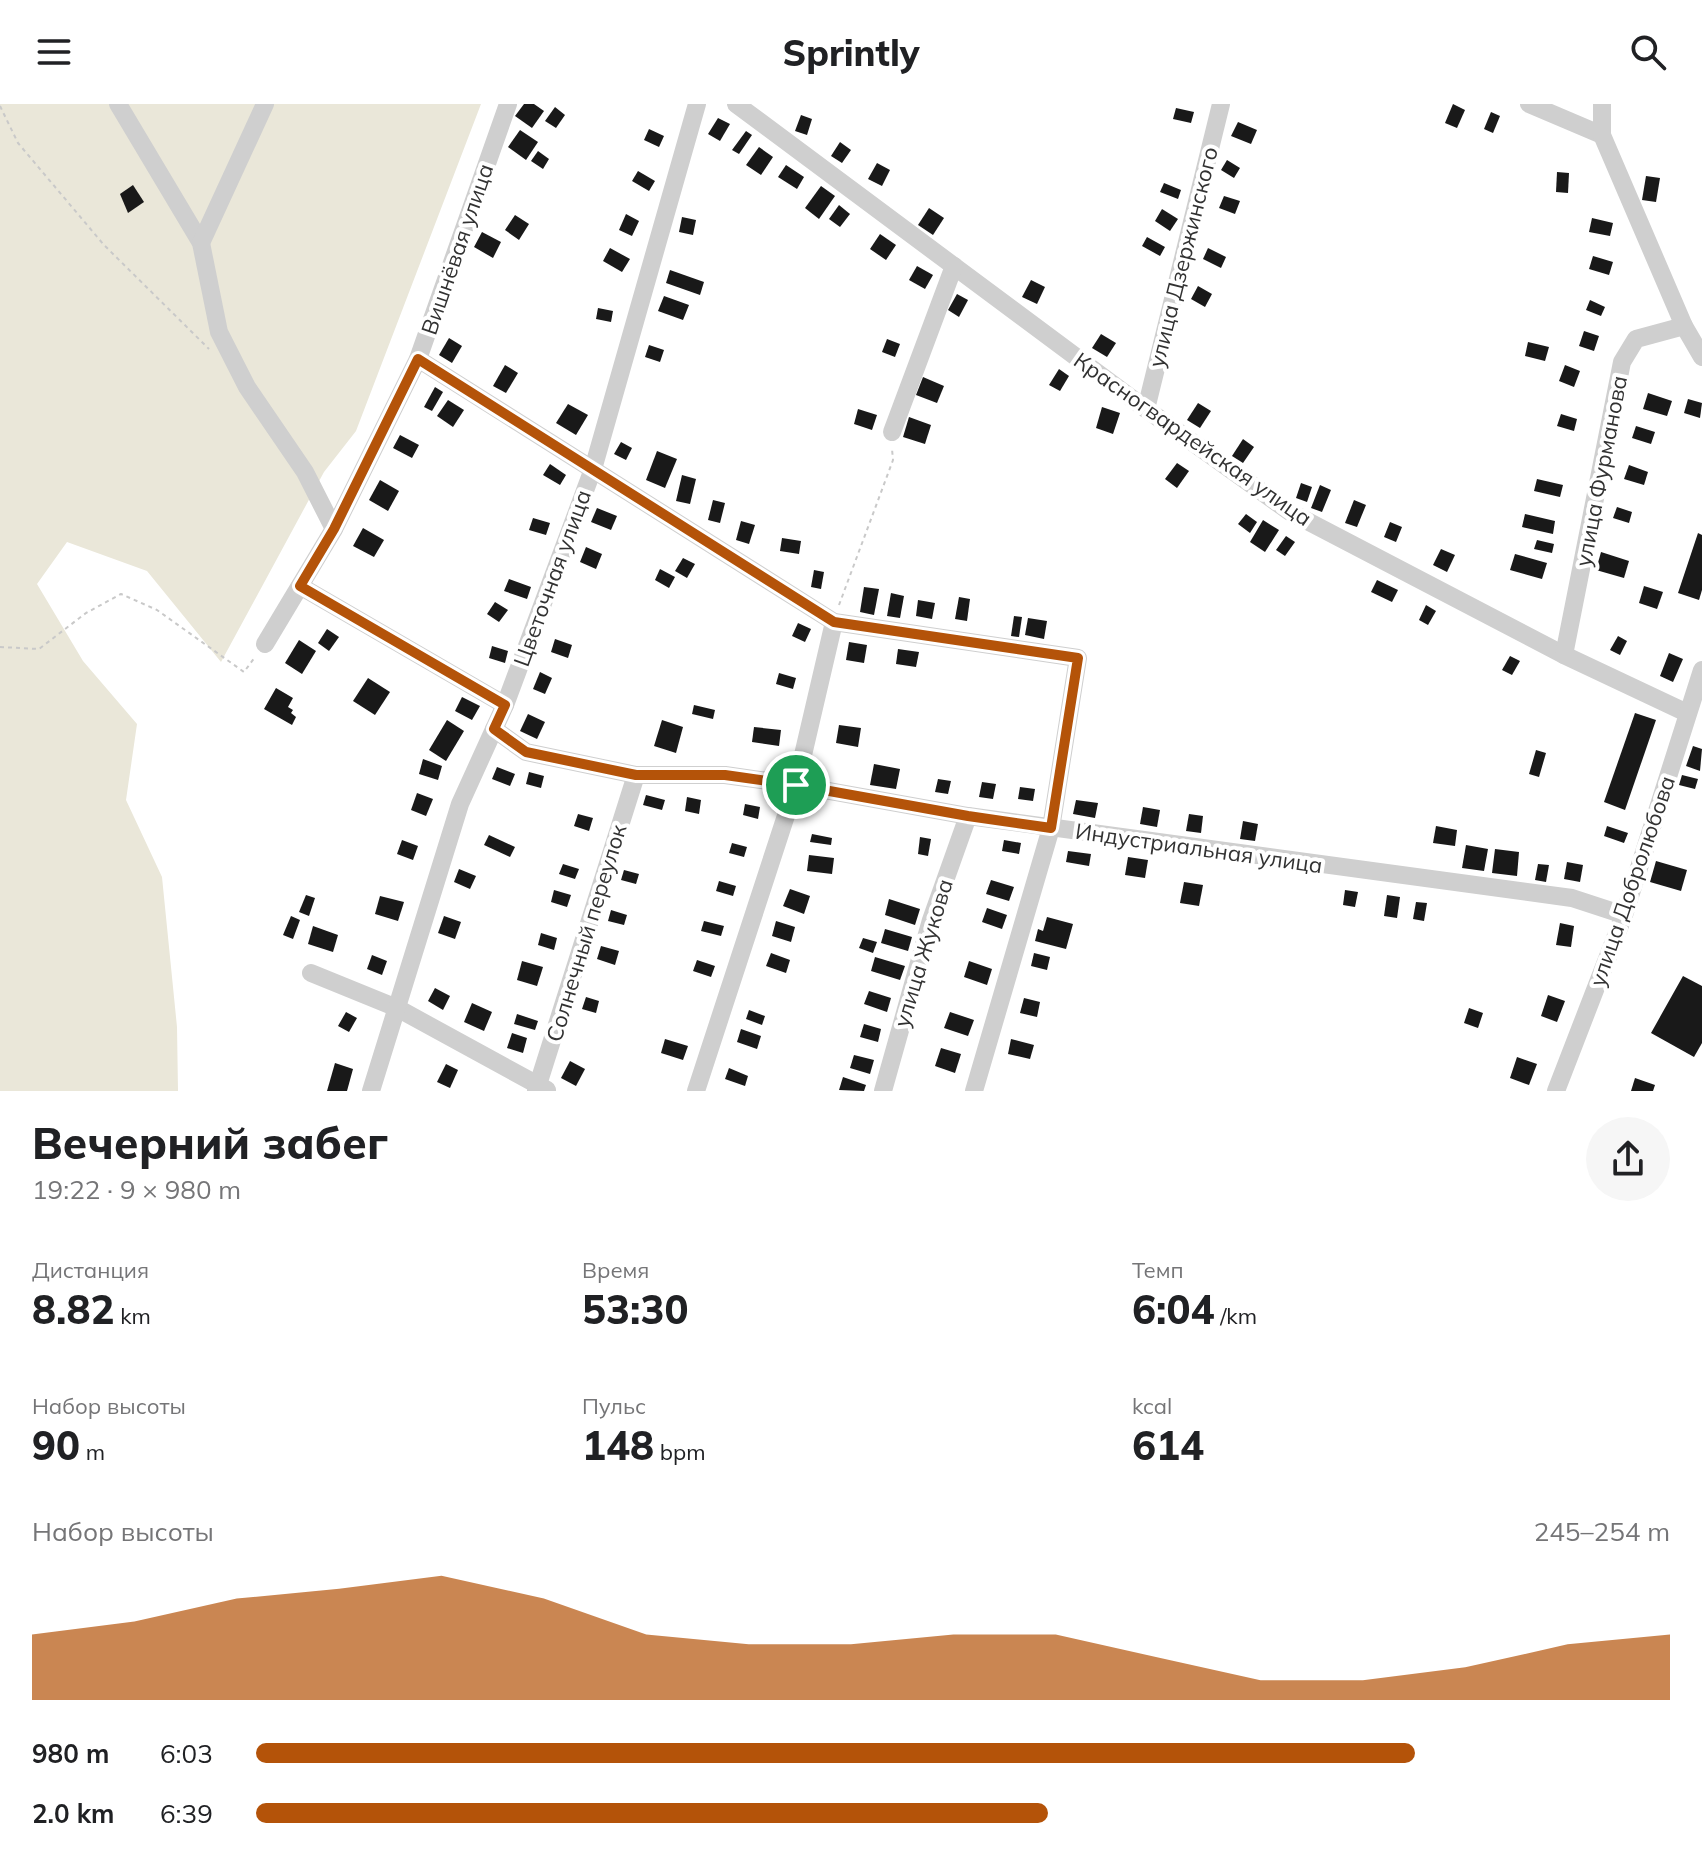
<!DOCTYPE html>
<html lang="ru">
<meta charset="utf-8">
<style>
body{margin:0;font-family:Mulish,sans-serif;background:#f6f6f6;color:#202124;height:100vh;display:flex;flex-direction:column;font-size:30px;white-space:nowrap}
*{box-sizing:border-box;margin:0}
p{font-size:26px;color:#757577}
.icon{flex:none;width:44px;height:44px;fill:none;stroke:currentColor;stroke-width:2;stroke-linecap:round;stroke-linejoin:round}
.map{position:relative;height:987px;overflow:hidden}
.details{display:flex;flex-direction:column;background:#fff;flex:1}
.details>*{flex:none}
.pin{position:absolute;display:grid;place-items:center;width:68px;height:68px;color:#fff;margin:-34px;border:4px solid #fff;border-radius:50%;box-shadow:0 2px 8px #0007}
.round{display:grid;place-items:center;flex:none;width:84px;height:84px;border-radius:42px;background:#f6f6f6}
.head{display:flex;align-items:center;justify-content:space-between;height:136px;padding:0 32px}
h1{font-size:44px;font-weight:800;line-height:60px}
.metrics{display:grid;grid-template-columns:repeat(3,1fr);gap:12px;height:136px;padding:8px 32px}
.metrics div{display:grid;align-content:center}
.metrics b{font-size:40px;font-weight:800}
.metrics small{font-size:22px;font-weight:400}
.metrics p{font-size:22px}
.chart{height:224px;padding:16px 32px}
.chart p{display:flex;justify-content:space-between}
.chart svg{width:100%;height:144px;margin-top:8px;fill:#b45309;opacity:.7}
ul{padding:0 32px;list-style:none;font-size:26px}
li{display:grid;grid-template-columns:128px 96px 1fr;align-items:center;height:60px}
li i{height:20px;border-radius:10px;background:#b45309}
header{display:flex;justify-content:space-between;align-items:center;height:104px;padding:0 32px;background:#fff;font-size:36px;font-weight:800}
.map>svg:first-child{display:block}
.green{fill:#eae7d9}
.building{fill:#191919}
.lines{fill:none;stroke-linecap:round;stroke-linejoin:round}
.path{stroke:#c9c9c9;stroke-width:2;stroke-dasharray:4 4;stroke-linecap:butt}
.minor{stroke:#cfcfcf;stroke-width:18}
.route-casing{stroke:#fff;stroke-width:16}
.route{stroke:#b45309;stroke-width:10}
.labels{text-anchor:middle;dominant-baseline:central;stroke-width:8;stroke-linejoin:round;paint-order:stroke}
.street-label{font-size:22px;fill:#323232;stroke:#fff}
</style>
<header><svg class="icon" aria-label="menu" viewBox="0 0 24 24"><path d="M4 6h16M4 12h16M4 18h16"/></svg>Sprintly<svg class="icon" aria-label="search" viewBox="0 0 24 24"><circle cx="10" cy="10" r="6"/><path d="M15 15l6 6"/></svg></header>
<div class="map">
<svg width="1702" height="987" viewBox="0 0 1702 987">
<rect width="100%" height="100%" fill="#fff"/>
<path class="green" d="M0,0H481L356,327L324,368L221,558L147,467L67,438L37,480L83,557L137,620L126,696L162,773L177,923L178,987H0Z"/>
<g class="building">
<path d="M524,0H534L544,7L532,24L515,12Z"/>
<path d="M1453,0L1465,6L1457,24L1445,19Z"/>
<path d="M555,3L565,11L556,24L545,17Z"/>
<path d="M1176,4L1194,8L1191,19L1173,15Z"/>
<path d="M1491,8L1500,12L1493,29L1484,25Z"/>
<path d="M801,11L812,15L807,31L795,27Z"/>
<path d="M718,14L730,20L720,37L708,30Z"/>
<path d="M1238,18L1257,26L1251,40L1231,32Z"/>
<path d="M649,25L664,32L659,43L644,36Z"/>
<path d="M520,26L538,38L526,56L508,43Z"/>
<path d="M746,27L752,31L739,50L732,46Z"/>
<path d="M840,38L851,46L842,59L831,52Z"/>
<path d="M759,43L773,53L761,71L746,61Z"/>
<path d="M538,47L549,55L543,65L531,57Z"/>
<path d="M1227,56L1240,64L1234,74L1221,66Z"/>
<path d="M877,59L890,66L882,82L868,75Z"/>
<path d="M786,61L804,73L797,85L778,73Z"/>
<path d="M638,67L655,77L649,87L632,77Z"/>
<path d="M1557,68L1569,69L1568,89L1556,88Z"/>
<path d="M1646,72L1660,74L1656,98L1642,96Z"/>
<path d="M1164,79L1181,86L1178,95L1160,88Z"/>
<path d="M133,81L144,98L128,109L120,90Z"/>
<path d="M821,82L835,92L819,115L805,104Z"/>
<path d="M1224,92L1240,97L1235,110L1219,104Z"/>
<path d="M839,101L850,110L840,123L829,115Z"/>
<path d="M929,104L944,114L933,131L918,121Z"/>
<path d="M1162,105L1178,115L1170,127L1155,117Z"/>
<path d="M626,110L639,117L632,132L619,126Z"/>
<path d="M515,111L529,120L519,136L505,126Z"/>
<path d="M682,113L696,116L693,131L679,128Z"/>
<path d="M1592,114L1613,119L1610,132L1589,128Z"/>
<path d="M482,128L501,138L493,154L474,143Z"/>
<path d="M880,130L896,141L886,156L870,145Z"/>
<path d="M1147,133L1165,143L1160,152L1142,142Z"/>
<path d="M610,144L630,155L622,168L603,157Z"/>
<path d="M1208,144L1226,153L1221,164L1203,155Z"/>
<path d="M1593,152L1613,158L1609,171L1589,165Z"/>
<path d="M917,162L933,171L925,185L909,176Z"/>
<path d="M670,166L704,178L700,191L666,179Z"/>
<path d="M1031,176L1045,183L1037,200L1022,193Z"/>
<path d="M1198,182L1212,190L1205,203L1191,195Z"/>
<path d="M957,190L968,196L959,213L948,206Z"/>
<path d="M664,192L689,201L683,216L658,207Z"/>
<path d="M1590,196L1605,203L1601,212L1586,206Z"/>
<path d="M598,204L613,207L611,218L596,215Z"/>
<path d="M1584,227L1599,232L1594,247L1579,242Z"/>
<path d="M1101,230L1116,239L1107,253L1092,244Z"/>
<path d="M449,234L462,242L452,259L439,251Z"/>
<path d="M887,235L900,240L895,253L882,248Z"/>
<path d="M1528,238L1549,243L1545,257L1525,252Z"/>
<path d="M649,241L664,246L660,258L645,253Z"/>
<path d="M505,261L518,269L506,289L493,282Z"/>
<path d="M1565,261L1580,267L1574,283L1559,277Z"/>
<path d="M1059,265L1069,272L1060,287L1049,281Z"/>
<path d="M923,273L944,282L937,299L916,291Z"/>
<path d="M435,283L443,288L432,307L424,303Z"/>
<path d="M1648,289L1672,297L1667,312L1643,305Z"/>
<path d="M1688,295L1702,299L1700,314L1684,309Z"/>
<path d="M448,296L464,306L453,323L437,312Z"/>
<path d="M1198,299L1211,307L1200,324L1187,316Z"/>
<path d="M568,300L588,311L576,331L556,319Z"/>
<path d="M1102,303L1120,309L1113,330L1096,324Z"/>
<path d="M858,305L877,311L872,326L854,320Z"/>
<path d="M1561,310L1577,315L1574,327L1557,322Z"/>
<path d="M909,313L931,321L925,340L903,333Z"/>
<path d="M1636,322L1655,328L1651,340L1632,334Z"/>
<path d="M400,331L419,341L412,354L393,344Z"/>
<path d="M1243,335L1254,343L1243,359L1232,352Z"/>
<path d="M621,338L632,344L626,356L614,350Z"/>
<path d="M657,347L677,355L665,384L646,376Z"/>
<path d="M1177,359L1189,367L1177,384L1165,375Z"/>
<path d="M550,360L566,371L560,381L543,371Z"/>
<path d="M1629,361L1648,368L1644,381L1624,375Z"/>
<path d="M682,371L696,375L690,400L676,397Z"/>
<path d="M1537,375L1563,381L1560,393L1534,387Z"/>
<path d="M380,376L399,387L388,407L369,396Z"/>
<path d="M1301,379L1312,383L1307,398L1296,394Z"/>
<path d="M1320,381L1331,386L1322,408L1311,404Z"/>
<path d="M713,396L725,399L720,419L708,416Z"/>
<path d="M1354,396L1366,401L1357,423L1345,419Z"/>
<path d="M1617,403L1632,408L1629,419L1613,414Z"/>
<path d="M597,404L617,412L611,426L591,418Z"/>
<path d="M1246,410L1257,418L1250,429L1238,420Z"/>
<path d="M1525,410L1555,417L1553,430L1522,423Z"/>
<path d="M533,414L550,419L546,431L529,426Z"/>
<path d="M1263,416L1279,426L1265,448L1250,438Z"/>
<path d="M741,417L755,421L749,440L736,436Z"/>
<path d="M1390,418L1402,423L1396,438L1384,433Z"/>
<path d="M363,424L384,436L374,453L353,442Z"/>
<path d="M1698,429L1702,431V486L1699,496L1678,489Z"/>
<path d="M1286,432L1295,438L1285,452L1276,446Z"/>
<path d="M782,434L801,437L799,450L780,447Z"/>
<path d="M1537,436L1554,440L1552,449L1534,445Z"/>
<path d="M586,443L602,450L596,465L580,458Z"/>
<path d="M1441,445L1455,451L1447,468L1433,461Z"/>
<path d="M1601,448L1629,457L1624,474L1596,466Z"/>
<path d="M1515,450L1547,459L1542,475L1510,466Z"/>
<path d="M683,454L695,460L687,474L675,467Z"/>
<path d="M660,465L675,473L669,484L655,476Z"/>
<path d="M814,466L824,468L821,485L811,483Z"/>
<path d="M509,475L531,483L527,495L504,487Z"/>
<path d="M1377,476L1398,486L1392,498L1371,488Z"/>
<path d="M1644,482L1663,488L1657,505L1639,499Z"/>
<path d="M864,483L879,485L874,511L860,508Z"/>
<path d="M891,489L904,492L900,514L887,512Z"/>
<path d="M959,493L970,495L967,517L955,515Z"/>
<path d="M918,496L935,499L932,515L916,512Z"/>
<path d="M495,498L508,506L499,518L487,510Z"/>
<path d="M1426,501L1436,507L1428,521L1419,516Z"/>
<path d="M1014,512L1022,513L1019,533L1011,532Z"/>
<path d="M1028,514L1047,517L1044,535L1025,531Z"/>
<path d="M798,519L811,525L805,538L792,532Z"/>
<path d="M327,525L339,533L329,547L318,539Z"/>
<path d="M1618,532L1627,537L1620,551L1610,546Z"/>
<path d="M555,535L572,541L568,554L551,548Z"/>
<path d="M299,536L316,547L302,570L285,559Z"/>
<path d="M849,538L867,541L864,559L846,556Z"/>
<path d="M492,542L508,547L505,559L489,554Z"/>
<path d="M898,545L919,548L916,563L896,560Z"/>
<path d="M1669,549L1683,555L1673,578L1660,572Z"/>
<path d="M1510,552L1520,557L1512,571L1502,566Z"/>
<path d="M540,568L552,574L545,590L533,585Z"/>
<path d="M779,569L796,574L793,585L776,580Z"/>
<path d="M368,574L390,588L375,611L353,597Z"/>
<path d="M276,584L293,594L288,603L293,606L291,609L296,613L292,621L264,605Z"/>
<path d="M462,593L480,602L472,616L455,607Z"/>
<path d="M694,601L715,606L713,615L692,610Z"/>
<path d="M1635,609L1656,616L1625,706L1604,698Z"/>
<path d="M528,610L545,618L537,635L520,627Z"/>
<path d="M447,616L464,627L446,657L429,646Z"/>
<path d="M662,616L683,623L676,649L654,642Z"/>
<path d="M839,621L861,624L858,643L836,639Z"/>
<path d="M754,623L781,626L779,642L752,638Z"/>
<path d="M1693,642L1702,645L1700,667L1686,662Z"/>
<path d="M1536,646L1546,649L1539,673L1529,670Z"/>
<path d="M423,655L442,662L438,676L419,670Z"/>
<path d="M874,660L900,665L896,685L870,681Z"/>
<path d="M497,663L515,670L510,682L492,675Z"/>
<path d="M529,668L544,672L541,684L526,680Z"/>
<path d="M1682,671L1698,675L1695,685L1679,681Z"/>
<path d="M938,675L951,677L948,690L935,688Z"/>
<path d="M982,678L996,680L993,695L979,693Z"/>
<path d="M1020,683L1035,685L1033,697L1018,695Z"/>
<path d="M417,689L433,695L426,712L411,706Z"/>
<path d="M646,691L665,696L662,706L643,701Z"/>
<path d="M687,693L701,696L699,710L685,707Z"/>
<path d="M1076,696L1098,699L1095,714L1073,710Z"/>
<path d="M745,700L760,703L758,715L743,711Z"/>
<path d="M1143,703L1160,706L1157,723L1140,720Z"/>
<path d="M578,710L593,714L589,727L574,722Z"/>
<path d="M1189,710L1203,712L1201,729L1186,727Z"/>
<path d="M1243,717L1258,720L1255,737L1240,735Z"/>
<path d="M1436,722L1457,726L1455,742L1433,739Z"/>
<path d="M1607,722L1628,729L1624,739L1604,732Z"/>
<path d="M812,730L832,734L831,741L810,738Z"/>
<path d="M489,731L515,743L510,753L484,741Z"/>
<path d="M920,733L931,735L928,752L918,750Z"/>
<path d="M402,736L418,742L413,756L397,750Z"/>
<path d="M1004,736L1021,739L1019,750L1002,747Z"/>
<path d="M732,739L747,743L744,753L729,749Z"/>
<path d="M1466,741L1488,745L1484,767L1462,764Z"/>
<path d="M1495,745L1519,748L1517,772L1492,769Z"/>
<path d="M1068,747L1091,750L1089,762L1066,758Z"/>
<path d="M809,751L834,754L832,770L807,767Z"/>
<path d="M1128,753L1148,756L1145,774L1125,771Z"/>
<path d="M1656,757L1687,766L1681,787L1650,778Z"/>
<path d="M1567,758L1583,761L1580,778L1564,775Z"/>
<path d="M563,760L579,765L575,775L559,770Z"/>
<path d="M1538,760L1549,761L1546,778L1535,776Z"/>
<path d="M459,765L476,772L470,785L454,778Z"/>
<path d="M624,766L639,770L636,780L621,776Z"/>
<path d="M991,776L1014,783L1009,797L986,790Z"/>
<path d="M719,777L736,782L733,792L716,787Z"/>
<path d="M1184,778L1203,781L1199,802L1180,799Z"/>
<path d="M790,785L810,792L804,810L783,802Z"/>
<path d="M554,786L571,791L567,803L551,798Z"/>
<path d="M1345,786L1358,788L1355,803L1343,801Z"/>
<path d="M306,791L315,794L309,812L299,808Z"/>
<path d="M1387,791L1400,793L1397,814L1384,812Z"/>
<path d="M380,792L404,798L398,817L375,810Z"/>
<path d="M889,795L920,805L915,821L885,811Z"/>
<path d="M1416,798L1427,799L1424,817L1413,815Z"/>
<path d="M987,804L1007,811L1002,825L982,818Z"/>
<path d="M611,806L627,811L624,821L608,817Z"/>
<path d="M291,812L300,816L293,835L283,831Z"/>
<path d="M444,812L461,818L455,835L438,829Z"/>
<path d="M1047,813L1073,820L1066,845L1035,837L1038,825L1043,827Z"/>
<path d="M704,817L724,822L721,832L701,827Z"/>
<path d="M776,817L795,823L791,838L772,832Z"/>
<path d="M1560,819L1574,822L1571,843L1556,841Z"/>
<path d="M313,822L338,831L333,848L308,840Z"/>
<path d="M885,825L912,833L908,847L881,839Z"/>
<path d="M541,829L557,834L554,846L538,841Z"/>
<path d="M863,834L877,838L873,849L859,844Z"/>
<path d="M601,842L619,847L615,861L597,855Z"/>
<path d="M771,849L790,856L786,869L766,862Z"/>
<path d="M1034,849L1050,853L1047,866L1031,862Z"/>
<path d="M372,851L387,857L382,871L367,865Z"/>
<path d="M875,853L905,862L900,876L871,867Z"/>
<path d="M697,856L715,862L711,873L693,867Z"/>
<path d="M522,857L543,863L537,882L517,876Z"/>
<path d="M969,857L992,865L987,881L964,873Z"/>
<path d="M1683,872L1702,882V939L1694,953L1651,929Z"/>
<path d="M435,884L450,892L443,906L428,897Z"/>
<path d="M869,887L891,894L887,908L864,900Z"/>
<path d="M1548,891L1565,897L1557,918L1541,912Z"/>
<path d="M586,893L599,897L596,909L582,905Z"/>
<path d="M1024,894L1040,898L1037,913L1020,909Z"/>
<path d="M472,899L492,908L484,927L464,918Z"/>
<path d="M1469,904L1483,909L1478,924L1464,919Z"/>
<path d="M749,906L765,912L762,921L746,915Z"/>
<path d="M346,908L357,914L349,928L338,922Z"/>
<path d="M950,908L974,916L968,932L944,924Z"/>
<path d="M517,910L538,917L535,926L514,920Z"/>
<path d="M864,920L881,925L878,938L860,933Z"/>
<path d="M741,925L761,932L757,945L737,938Z"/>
<path d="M512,929L527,934L523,949L507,944Z"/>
<path d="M665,935L688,942L683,956L661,949Z"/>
<path d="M1011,935L1034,941L1030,955L1008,950Z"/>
<path d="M941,944L961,950L955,969L935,962Z"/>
<path d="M854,951L874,956L870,970L850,964Z"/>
<path d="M1517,953L1537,960L1529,981L1510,974Z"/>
<path d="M570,957L585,965L576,982L561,974Z"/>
<path d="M335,959L353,965L347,987H327Z"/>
<path d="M446,960L458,966L450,984L437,978Z"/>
<path d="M729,964L748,972L745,982L725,975Z"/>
<path d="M843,973L866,981L864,987L839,986Z"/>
<path d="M1635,974L1655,981L1653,987H1631Z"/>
</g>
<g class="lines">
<g class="path">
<path d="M0,2L18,39L104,141L209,245"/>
<path d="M839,501L893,356L892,345"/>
<path d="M0,543L39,545L86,509L121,490L157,506L244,568L255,553"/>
</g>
<g class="minor">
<path d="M118,0L201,139L219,228L247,283L305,368L334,425"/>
<path d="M736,0L1146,305L1290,408L1564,551L1687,609"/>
<path d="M1529,0L1602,31"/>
<path d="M1602,0V31L1684,222L1702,253"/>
<path d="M201,139L265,0"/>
<path d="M418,255L834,518L1078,554L1051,724L974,987"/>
<path d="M1146,305L1221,0"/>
<path d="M892,328L954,162"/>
<path d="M300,482L505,601"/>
<path d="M265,540L334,425L418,255L508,0"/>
<path d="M1564,551L1622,258L1636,235L1684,222"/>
<path d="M494,625L526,648L636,671H725L796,681L968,712L1572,794L1624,811"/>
<path d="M311,869L397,904L547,986"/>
<path d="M371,987L460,700L505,601L593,365L697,0"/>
<path d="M536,987L636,671"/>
<path d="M696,987L796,681L834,518"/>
<path d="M883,987L931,816L968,712"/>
<path d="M1556,987L1624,811L1702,566"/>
</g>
</g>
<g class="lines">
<g class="route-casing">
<path id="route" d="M418,255L834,518L1078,554L1051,724L968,712L796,681L725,671H636L526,648L494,625L505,601L300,482L334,425Z"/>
</g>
<use href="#route" class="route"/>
</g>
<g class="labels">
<g class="street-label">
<text transform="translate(457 145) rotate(-71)">Вишнёвая улица</text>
<text transform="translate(1183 153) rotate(-76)">улица Дзержинского</text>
<text transform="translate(1193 335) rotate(35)">Красногвардейская улица</text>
<text transform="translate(1601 367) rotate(-79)">улица Фурманова</text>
<text transform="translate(552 474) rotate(-70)">Цветочная улица</text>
<text transform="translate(1199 744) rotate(8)">Индустриальная улица</text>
<text transform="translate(1632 777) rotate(-71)">улица Добролюбова</text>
<text transform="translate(586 829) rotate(-73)">Солнечный переулок</text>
<text transform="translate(923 849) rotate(-73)">улица Жукова</text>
</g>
</g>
</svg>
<div class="pin" style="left:796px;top:681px;background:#1e9e55"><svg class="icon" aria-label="arrive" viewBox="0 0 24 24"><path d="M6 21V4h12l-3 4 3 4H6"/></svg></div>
</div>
<section class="details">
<div class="head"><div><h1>Вечерний забег</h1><p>19:22 · 9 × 980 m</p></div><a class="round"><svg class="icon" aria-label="share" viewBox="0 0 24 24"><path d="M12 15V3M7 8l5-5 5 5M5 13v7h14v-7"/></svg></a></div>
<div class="metrics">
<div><p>Дистанция</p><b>8.82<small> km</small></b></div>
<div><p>Время</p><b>53:30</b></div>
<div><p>Темп</p><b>6:04<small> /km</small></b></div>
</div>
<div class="metrics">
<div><p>Набор высоты</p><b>90<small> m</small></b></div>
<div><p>Пульс</p><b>148<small> bpm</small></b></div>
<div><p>kcal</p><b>614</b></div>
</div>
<div class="chart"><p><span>Набор высоты</span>245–254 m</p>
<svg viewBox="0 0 160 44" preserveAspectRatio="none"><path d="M0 44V24L10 20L20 13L30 10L40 6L50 13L60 24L70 27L80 27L90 24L100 24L110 31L120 38L130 38L140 34L150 27L160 24V44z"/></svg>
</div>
<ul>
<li><b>980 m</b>6:03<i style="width:82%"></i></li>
<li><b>2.0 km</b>6:39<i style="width:56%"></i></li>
</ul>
</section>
